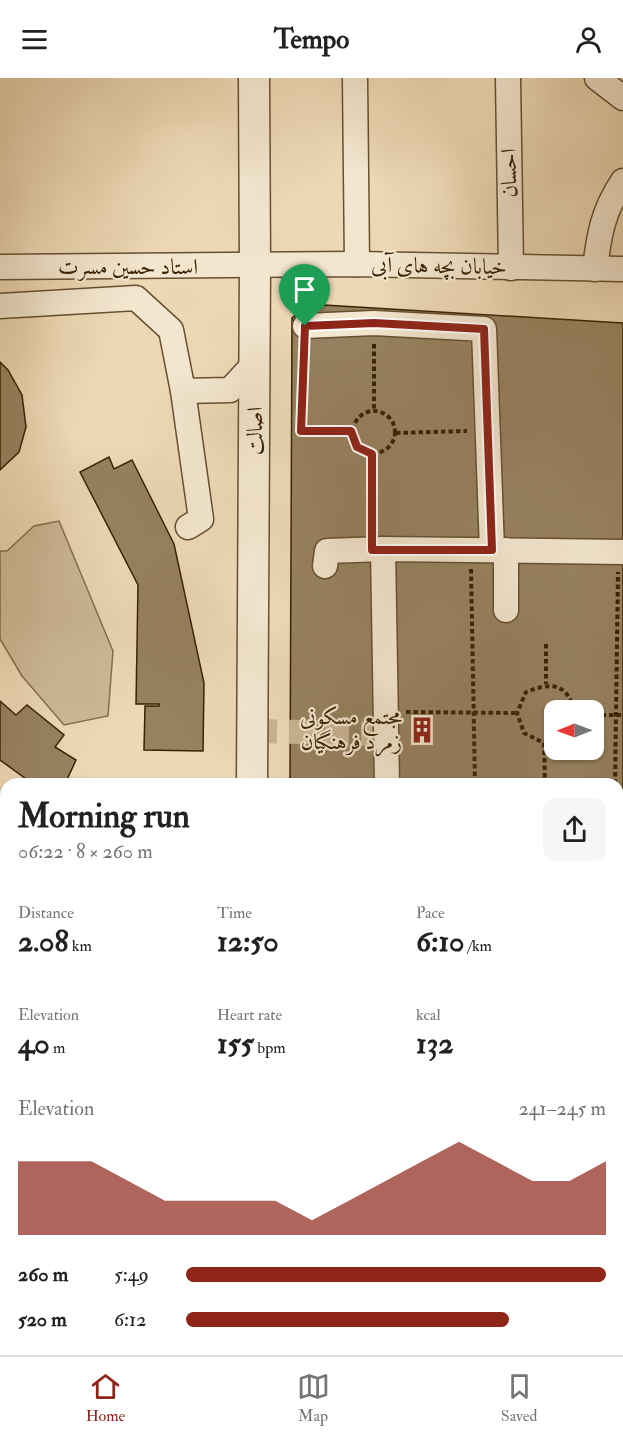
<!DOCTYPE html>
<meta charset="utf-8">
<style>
body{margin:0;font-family:"IM FELL Double Pica",Amiri,serif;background:#f6f6f6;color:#222;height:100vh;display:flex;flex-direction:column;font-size:22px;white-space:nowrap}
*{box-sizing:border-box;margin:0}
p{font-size:20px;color:#767676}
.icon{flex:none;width:33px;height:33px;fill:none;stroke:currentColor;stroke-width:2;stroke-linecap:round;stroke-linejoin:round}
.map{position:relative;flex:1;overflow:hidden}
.side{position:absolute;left:0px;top:700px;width:624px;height:578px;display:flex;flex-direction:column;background:#fff;border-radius:18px 18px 0 0;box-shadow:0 2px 4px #0004}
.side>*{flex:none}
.needle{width:39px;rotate:269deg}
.buttons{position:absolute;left:544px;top:622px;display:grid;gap:12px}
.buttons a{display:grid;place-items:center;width:60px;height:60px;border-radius:12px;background:#fff;box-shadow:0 2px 4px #0004;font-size:30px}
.pin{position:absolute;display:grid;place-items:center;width:51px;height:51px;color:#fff;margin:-62px -26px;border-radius:50% 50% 50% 0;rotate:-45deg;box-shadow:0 0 6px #0007}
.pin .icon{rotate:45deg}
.round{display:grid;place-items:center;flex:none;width:63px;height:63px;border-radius:12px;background:#f6f6f6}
.headline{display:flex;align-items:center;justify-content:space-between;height:102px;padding:0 18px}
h1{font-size:33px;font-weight:700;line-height:45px}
.figures{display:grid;grid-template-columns:repeat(3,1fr);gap:9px;height:102px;padding:6px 18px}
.figures div{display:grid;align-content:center}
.figures b{font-size:30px;font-weight:700}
.figures small{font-size:16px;font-weight:400}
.figures p{font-size:16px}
.chart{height:168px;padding:12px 18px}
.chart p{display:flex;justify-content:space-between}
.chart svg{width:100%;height:108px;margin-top:6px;fill:#8f2418;opacity:.7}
ul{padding:0 18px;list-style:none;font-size:20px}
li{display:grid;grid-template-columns:96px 72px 1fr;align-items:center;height:45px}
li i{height:15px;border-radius:8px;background:#8f2418}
header{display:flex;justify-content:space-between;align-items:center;height:78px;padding:0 18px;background:#fff;font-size:27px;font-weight:700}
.menu{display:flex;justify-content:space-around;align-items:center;height:84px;border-top:2px solid #e0e0e0;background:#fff;font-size:16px;color:#767676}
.menu a{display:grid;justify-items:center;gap:3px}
.menu .current{color:#8f2418}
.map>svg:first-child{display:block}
.green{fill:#ceb997;stroke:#846e4e;stroke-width:1.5}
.park{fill:url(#park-tufts);stroke:#846e4e;stroke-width:1.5}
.building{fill:#978160;stroke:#392304;stroke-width:1.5;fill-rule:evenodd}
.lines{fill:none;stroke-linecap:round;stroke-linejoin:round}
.minor-tunnel{stroke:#c9b492;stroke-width:24;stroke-dasharray:24 12;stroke-linecap:butt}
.minor-casing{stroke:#665030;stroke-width:27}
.tertiary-casing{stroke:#665030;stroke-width:33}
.primary-casing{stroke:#392304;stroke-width:36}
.path{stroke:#392304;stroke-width:4;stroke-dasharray:4.5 3;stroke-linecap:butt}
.minor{stroke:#f3e6cf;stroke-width:24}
.tertiary{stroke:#f3e6cf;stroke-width:30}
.primary{stroke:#edd8b5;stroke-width:33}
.route-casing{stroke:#fff;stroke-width:12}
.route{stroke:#8f2418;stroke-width:8}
.labels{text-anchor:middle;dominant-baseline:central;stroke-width:4.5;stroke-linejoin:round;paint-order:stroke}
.street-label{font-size:22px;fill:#392304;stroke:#f3e6cf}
.poi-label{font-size:22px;fill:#392304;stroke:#f3e6cf;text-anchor:end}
</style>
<header><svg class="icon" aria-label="menu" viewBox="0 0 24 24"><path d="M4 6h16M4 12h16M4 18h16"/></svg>Tempo<svg class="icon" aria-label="person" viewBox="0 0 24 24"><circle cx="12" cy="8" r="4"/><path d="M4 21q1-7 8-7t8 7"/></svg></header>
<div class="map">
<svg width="623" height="1277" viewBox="0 0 623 1277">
<defs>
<pattern id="park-tufts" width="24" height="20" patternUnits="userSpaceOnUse" patternTransform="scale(1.5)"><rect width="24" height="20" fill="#ceb997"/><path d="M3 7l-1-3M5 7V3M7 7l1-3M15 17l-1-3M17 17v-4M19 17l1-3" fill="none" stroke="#a89679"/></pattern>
</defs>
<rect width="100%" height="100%" fill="#edd8b5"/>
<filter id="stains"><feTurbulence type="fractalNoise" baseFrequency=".00333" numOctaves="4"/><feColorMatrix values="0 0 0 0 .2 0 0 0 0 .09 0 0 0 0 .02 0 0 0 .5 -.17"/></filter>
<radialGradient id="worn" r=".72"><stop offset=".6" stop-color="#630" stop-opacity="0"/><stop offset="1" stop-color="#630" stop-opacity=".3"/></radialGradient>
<path class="green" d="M59,443L113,573L108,638L64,647L22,598L0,561V473H7L34,448Z"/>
<g class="park">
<path d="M0,820L6,824V908L0,905Z"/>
<path d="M618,1166L623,1169V1275L618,1272Z"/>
</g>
<g class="building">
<path d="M307,226L623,245V1093L618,1090V706H290L292,240ZM555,633H594V672H555Z"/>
<path d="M0,284L8,292L22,317L26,349L19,374L0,392Z"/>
<path d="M109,379L114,391L132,382L174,466L204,605L203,673L144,672L145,628H159V626H136L138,507L80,394Z"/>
<path d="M0,623L16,637L27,627L64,657L55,669L76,682L65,706H33L0,682Z"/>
</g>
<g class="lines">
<path class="minor-tunnel" d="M253,653L386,656"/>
<g class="minor-casing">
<g id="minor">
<path d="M355,0L357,186"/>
<path d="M508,0L511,190"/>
<path d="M597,0L623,20"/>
<path d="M0,189L357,186L623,191"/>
<path d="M595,191C599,156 603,133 623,103"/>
<path d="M0,228L136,220L171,252L183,313L230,312L255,285"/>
<path d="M305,248L374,245L484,251L492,472"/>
<path d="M183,313L201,441L188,449"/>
<path d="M383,471L387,706"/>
<path d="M506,472V532"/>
<path d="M325,488L327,473L383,471L623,474"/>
<path d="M618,801H623"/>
<path d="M618,886L623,1006"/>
<path d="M0,1136L6,1139"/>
<path d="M268,1272L278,1277"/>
</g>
</g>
<g class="tertiary-casing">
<g id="tertiary">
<path d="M252,706L255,188L254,0"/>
<path d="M0,795L6,798"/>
<path d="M618,1134L623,1137"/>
</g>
</g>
<g class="primary-casing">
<g id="primary">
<path d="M0,942L6,945"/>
<path d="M0,1028L6,1031"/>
<path d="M439,1272L448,1277"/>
<path d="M573,1272L582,1277"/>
</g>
</g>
<g class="path">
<path d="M374,266V331"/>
<path d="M304,269L301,353H351"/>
<circle cx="374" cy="354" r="21"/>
<path d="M396,355L467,353"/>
<path d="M372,450L373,376"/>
<path d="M471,491L475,706"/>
<path d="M546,566V606"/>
<path d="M406,634L517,635"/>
<path d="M594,637H623"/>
<path d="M555,662L544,665L524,655L517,635L526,614C549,605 567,603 574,633"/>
<path d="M544,665L545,706"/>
<path d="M615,706L618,494"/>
</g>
<use href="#minor" class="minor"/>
<use href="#tertiary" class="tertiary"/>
<use href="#primary" class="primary"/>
</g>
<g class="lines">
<g class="route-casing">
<path id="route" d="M374,245L484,251L492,472H372V376L357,369L351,353H301L305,248Z"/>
</g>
<use href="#route" class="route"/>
</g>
<defs>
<g id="building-bare" transform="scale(2.07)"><path d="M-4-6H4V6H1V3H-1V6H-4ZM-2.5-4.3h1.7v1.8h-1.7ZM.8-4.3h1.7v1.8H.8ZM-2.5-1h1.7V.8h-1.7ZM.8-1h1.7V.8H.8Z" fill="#8f2418" stroke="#f3e6cf" stroke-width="2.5" paint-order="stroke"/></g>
</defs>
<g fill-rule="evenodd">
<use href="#building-bare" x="422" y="652"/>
</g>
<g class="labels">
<g class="street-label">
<text transform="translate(509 95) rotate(-91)">احسان</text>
<text transform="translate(439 188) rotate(1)">خیابان بچه های آبی</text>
<text x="128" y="189">استاد حسین مسرت</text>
<text transform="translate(255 353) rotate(-90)">اصالت</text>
</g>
<g class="poi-label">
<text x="402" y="639">مجتمع مسکونی<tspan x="402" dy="25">زمرد فرهنگیان</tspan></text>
</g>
</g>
<rect width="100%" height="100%" filter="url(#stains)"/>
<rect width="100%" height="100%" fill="url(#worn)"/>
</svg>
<div class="buttons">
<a><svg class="needle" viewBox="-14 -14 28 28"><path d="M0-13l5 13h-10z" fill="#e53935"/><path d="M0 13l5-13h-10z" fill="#767676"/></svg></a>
</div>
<div class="pin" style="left:305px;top:248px;background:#1e9e55"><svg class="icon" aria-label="arrive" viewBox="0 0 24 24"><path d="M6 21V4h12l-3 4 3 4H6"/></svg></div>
<section class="side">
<div class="headline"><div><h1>Morning run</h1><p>06:22 · 8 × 260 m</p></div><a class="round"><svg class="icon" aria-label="share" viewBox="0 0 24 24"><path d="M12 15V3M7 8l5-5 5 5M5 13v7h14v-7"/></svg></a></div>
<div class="figures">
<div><p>Distance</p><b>2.08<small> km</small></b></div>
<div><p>Time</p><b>12:50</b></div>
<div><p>Pace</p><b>6:10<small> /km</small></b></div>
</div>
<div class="figures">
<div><p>Elevation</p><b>40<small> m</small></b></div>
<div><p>Heart rate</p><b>155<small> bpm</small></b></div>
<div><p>kcal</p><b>132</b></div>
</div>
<div class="chart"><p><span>Elevation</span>241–245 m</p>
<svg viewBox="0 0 160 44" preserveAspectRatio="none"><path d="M0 44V14L10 14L20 14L30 22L40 30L50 30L60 30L70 30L80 38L90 30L100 22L110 14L120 6L130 14L140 22L150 22L160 14V44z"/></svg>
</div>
<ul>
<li><b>260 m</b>5:49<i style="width:100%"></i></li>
<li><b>520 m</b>6:12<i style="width:77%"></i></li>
</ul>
</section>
</div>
<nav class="menu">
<a class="current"><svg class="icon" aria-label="home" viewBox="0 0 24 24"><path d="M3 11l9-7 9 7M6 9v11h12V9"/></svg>Home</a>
<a><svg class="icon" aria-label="map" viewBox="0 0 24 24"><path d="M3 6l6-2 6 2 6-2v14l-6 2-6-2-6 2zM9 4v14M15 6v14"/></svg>Map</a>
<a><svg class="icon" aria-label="saved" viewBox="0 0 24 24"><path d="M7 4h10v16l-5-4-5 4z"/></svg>Saved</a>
</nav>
